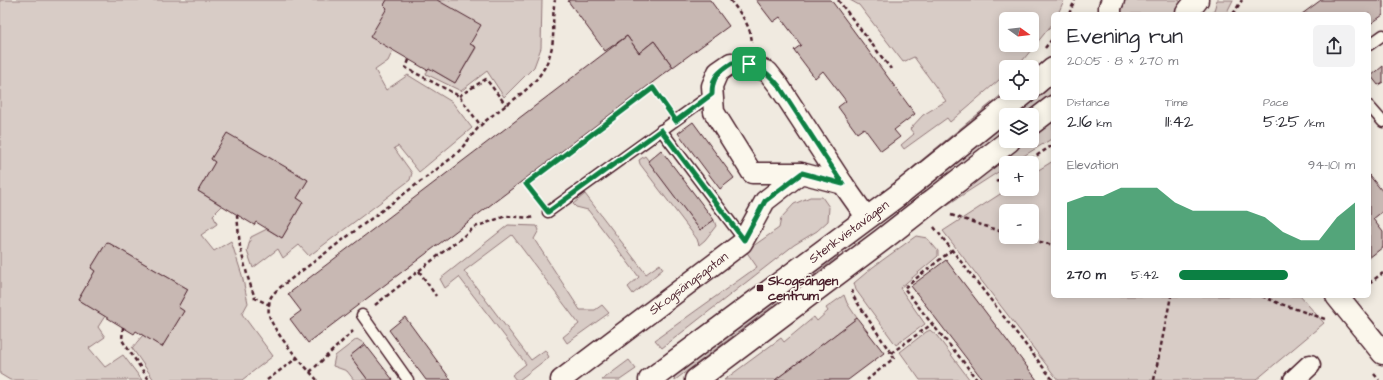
<!DOCTYPE html>
<meta charset="utf-8">
<style>
body{margin:0;font-family:"Architects Daughter",sans-serif;background:#f2f2f3;color:#2b2b33;height:100vh;display:flex;flex-direction:column;font-size:15px;white-space:nowrap}
*{box-sizing:border-box;margin:0}
p{font-size:13px;color:#7c7c81}
.icon{flex:none;width:22px;height:22px;fill:none;stroke:currentColor;stroke-width:2;stroke-linecap:round;stroke-linejoin:round}
.map{position:relative;flex:1;overflow:hidden}
.sheet{position:absolute;left:1051px;top:12px;width:320px;height:286px;display:flex;flex-direction:column;background:#fff;border-radius:6px;box-shadow:0 2px 10px #0003}
.sheet>*{flex:none}
.needle{width:26px;rotate:105deg}
.fabs{position:absolute;left:999px;top:12px;display:grid;gap:8px}
.fabs a{display:grid;place-items:center;width:40px;height:40px;border-radius:6px;background:#fff;box-shadow:0 2px 10px #0003;font-size:20px}
.pin{position:absolute;display:grid;place-items:center;width:34px;height:34px;color:#fff;margin:-17px;border-radius:8px;box-shadow:0 2px 6px #0006}
.round{display:grid;place-items:center;flex:none;width:42px;height:42px;border-radius:6px;background:#f2f2f3}
.overview{display:flex;align-items:center;justify-content:space-between;height:68px;padding:0 16px}
h1{font-size:22px;font-weight:600;line-height:30px}
.metrics{display:grid;grid-template-columns:repeat(3,1fr);gap:6px;height:68px;padding:4px 16px}
.metrics div{display:grid;align-content:center}
.metrics b{font-size:17px;font-weight:600}
.metrics small{font-size:11px;font-weight:400}
.metrics p{font-size:11px}
.chart{height:112px;padding:8px 16px}
.chart p{display:flex;justify-content:space-between}
.chart svg{width:100%;height:72px;margin-top:4px;fill:#0b8043;opacity:.7}
ul{padding:0 16px;list-style:none;font-size:13px}
li{display:grid;grid-template-columns:64px 48px 1fr;align-items:center;height:30px}
li i{height:10px;border-radius:5px;background:#0b8043}
.map>svg:first-child{display:block}
.green{fill:#d8ccc6;stroke:#917678;fill-rule:evenodd}
.building{fill:#c8b8b3;stroke:#4a1f2b}
.lines{fill:none;stroke-linecap:round;stroke-linejoin:round}
.service-casing{stroke:#4a1f2b;stroke-width:13}
.minor-casing{stroke:#4a1f2b;stroke-width:23}
.secondary-casing{stroke:#4a1f2b;stroke-width:25}
.path{stroke:#4a1f2b;stroke-width:2.5;stroke-dasharray:4 3;stroke-linecap:butt}
.service{stroke:#fbf7ec;stroke-width:10}
.minor{stroke:#fbf7ec;stroke-width:20}
.secondary{stroke:#fbf7ec;stroke-width:22}
.route-casing{stroke:#fff;stroke-width:8}
.route{stroke:#0b8043;stroke-width:5}
.poi-dot{fill:#4a1f2b;stroke:#fbf7ec;stroke-width:1.5}
.labels{text-anchor:middle;dominant-baseline:central;stroke-width:3.5;stroke-linejoin:round;paint-order:stroke}
.street-label{font-size:13px;fill:#4a1f2b;stroke:#fbf7ec}
.poi-label{font-size:13px;font-weight:bold;fill:#4a1f2b;stroke:#fbf7ec;text-anchor:start}
</style>
<div class="map">
<svg width="1383" height="380" viewBox="0 0 1383 380">
<rect width="100%" height="100%" fill="#f0eae0"/>
<filter id="ink" filterUnits="userSpaceOnUse"><feTurbulence type="fractalNoise" baseFrequency=".025" numOctaves="2"/><feDisplacementMap in="SourceGraphic" scale="8" xChannelSelector="R" yChannelSelector="G"/><feConvolveMatrix kernelMatrix="1 2 1 2 8 2 1 2 1" color-interpolation-filters="sRGB"/></filter>
<g filter="url(#ink)">
<g class="green">
<path d="M0,0H387L384,5L387,8L393,50L388,61L375,70L386,90L408,75L452,102L472,128L419,172L398,146L394,148L412,173L410,180L309,256L299,245L283,258L278,249L253,268L247,251L251,237L267,229L282,238L303,202L297,198L308,180L227,134L211,159L215,162L198,191L222,206L213,215L217,224L201,235L214,251L231,241L242,275L248,303L242,314L273,356L242,380H154L132,348L143,335L162,347L184,311L178,307L188,289L107,242L91,268L95,271L78,300L105,316L98,327L105,337L89,348L105,367L123,355L142,380H10L0,374Z"/>
<path d="M437,0H542L541,48L534,67L504,97L487,71L461,91L426,74L429,68L455,83L476,48L470,44Z"/>
<path d="M850,0H1064L1058,14H1053V23L1023,60L1015,67H1006V74L950,122L947,118L904,149L901,145L914,134L910,129L923,115L946,101L914,57L903,62L859,5ZM1006,19H1032V45H1006Z"/>
<path d="M1120,0H1179L1181,3V14H1117Z"/>
<path d="M1217,0H1233L1226,14H1213Z"/>
<path d="M1053,85V92L1024,115H1015Z"/>
<path d="M1006,91V93H1013L908,175L912,168Z"/>
<path d="M1053,115V138L1012,163H1006V167L936,212L934,209L1019,141H1032V131Z"/>
<path d="M1006,122V129L922,195L918,191Z"/>
<path d="M645,156L700,230L714,220L716,226L705,240L699,245L697,239L640,164L639,160Z"/>
<path d="M1053,161V296H1300L1324,323L1256,380H1058L943,231L1008,189H1032V174ZM1006,211H1032V237H1006Z"/>
<path d="M585,194L646,274L660,264L663,269L633,294L628,287L639,277L588,210L576,207L573,204Z"/>
<path d="M810,197H822L829,207L828,221L817,231L794,245L662,348L655,340L757,267L746,251L779,228L781,218L794,204Z"/>
<path d="M508,225L537,226L539,230L534,239L580,310H595L602,305L609,313L567,343L563,337L579,324L512,235L464,271L531,360L545,350L549,357L519,380H516L512,375L526,364L459,277L445,288L440,279Z"/>
<path d="M916,236L927,238L938,251V256L900,288L925,324L896,345L856,290L854,283L873,267Z"/>
<path d="M837,255L839,256L675,380L674,377Z"/>
<path d="M844,295L847,303L857,318L775,380H724L781,338L784,342L814,317L817,321L828,311L826,308Z"/>
<path d="M930,330L937,336L970,380H920L900,352L926,332Z"/>
<path d="M357,339L365,344L350,356L368,380H354L347,371L333,366L335,356Z"/>
<path d="M629,360L636,369L620,380H602Z"/>
</g>
<g class="building">
<path d="M387,0H437L481,25L470,44L476,47L455,83L429,68L427,70L370,37L387,8L384,5Z"/>
<path d="M570,0H710L729,26L673,67L654,41L639,53L627,36L605,51L568,1Z"/>
<path d="M756,0H831L915,114L894,130L900,137L881,151L864,128L857,133L838,107L846,101L823,71L815,78L794,50L801,45L780,17L773,22Z"/>
<path d="M1321,0H1383V15L1369,25V14H1302Z"/>
<path d="M627,36L639,53L654,41L673,67L308,343L290,319L301,311L288,294Z"/>
<path d="M1383,66V82L1378,85L1371,76Z"/>
<path d="M693,122L734,178L720,189L678,133Z"/>
<path d="M227,133L308,180L297,198L303,202L282,238L256,222L254,225L198,191L215,162L211,159Z"/>
<path d="M661,150L714,220L700,230L648,161Z"/>
<path d="M1369,175L1383,192V211L1373,219L1383,232V247L1369,258Z"/>
<path d="M107,242L188,289L178,307L184,311L162,347L136,331L134,334L78,300L95,271L91,268Z"/>
<path d="M946,260L1037,380H983L911,286Z"/>
<path d="M405,317L451,380H426L389,330Z"/>
<path d="M857,318L884,353L848,380H775Z"/>
<path d="M365,344L393,380H368L350,356Z"/>
</g>
<g class="lines">
<g class="service-casing">
<g id="service">
<path d="M1369,45L1383,35"/>
<path d="M1369,106L1383,122"/>
<path d="M661,130L744,240"/>
<path d="M548,212L712,94"/>
<path d="M362,315L408,380"/>
</g>
</g>
<g class="minor-casing">
<g id="minor">
<path d="M801,173H752L714,112L712,86L718,72L731,63L749,64L768,72L779,86L843,184"/>
<path id="s1" d="M561,380L742,243L765,201L801,173L843,184L867,218"/>
<path d="M1294,380L1310,365"/>
</g>
</g>
<g class="secondary-casing">
<g id="secondary">
<path d="M1187,13L1197,0"/>
<path d="M1110,14V7L1113,0"/>
<path d="M1032,87L1053,69"/>
<path d="M1032,123L1053,107"/>
<path d="M1337,296L1383,353"/>
<path id="s2" d="M650,380L897,196L1025,93"/>
<path d="M696,380L882,240L1009,141"/>
</g>
</g>
<g class="path">
<path d="M730,0C741,14 751,26 752,43"/>
<path d="M838,0L891,69"/>
<path d="M1069,14L1075,0"/>
<path d="M1233,14L1242,0"/>
<path d="M1045,48L1053,38"/>
<path d="M409,60L406,68L459,96L481,126"/>
<path d="M459,96L486,79L506,105"/>
<path d="M1025,163L1053,145"/>
<path d="M996,182L1006,176"/>
<path d="M539,200L526,184L653,88L666,108"/>
<path d="M237,215L240,247L248,278L255,298L270,305"/>
<path d="M951,215L1006,233"/>
<path d="M934,227L1053,380"/>
<path d="M1019,237L1053,245"/>
<path d="M952,250L904,288L932,324L962,360L977,380"/>
<path d="M419,271L436,296"/>
<path d="M1369,283L1383,273"/>
<path d="M852,290L853,296L894,358L867,380"/>
<path d="M1262,296L1278,303L1325,319"/>
<path d="M375,305L475,227L506,216L530,218L533,217"/>
<path d="M123,327L122,340L149,380"/>
<path d="M891,353L932,324"/>
<path d="M310,372L353,331"/>
<path d="M1374,374L1379,380"/>
<path d="M267,380L297,358"/>
<path d="M317,380C304,365 274,334 269,315C268,310 269,304 270,299C272,294 278,289 283,285L453,157C463,148 470,137 479,127C503,103 540,90 550,54C556,37 551,18 555,0"/>
<path d="M1154,380L1171,296"/>
</g>
<use href="#service" class="service"/>
<use href="#minor" class="minor"/>
<use href="#secondary" class="secondary"/>
</g>
</g>
<g class="lines" filter="url(#ink)">
<g class="route-casing">
<path id="route" d="M732,63C756,64 763,67 779,86L843,184L802,173L765,201L744,240L661,130L548,212L526,184L653,88L676,121L712,94C712,77 718,72 732,63Z"/>
</g>
<use href="#route" class="route"/>
</g>
<rect class="poi-dot" x="756" y="284" width="8" height="8" rx="2"/>
<g class="labels">
<g class="street-label">
<text stroke="none"><textPath href="#s2" startOffset="248">Stenkvistavägen</textPath></text>
<text stroke="none"><textPath href="#s1" startOffset="160">Skogsängsgatan</textPath></text>
</g>
<g class="poi-label">
<text x="768" y="281">Skogsängen<tspan x="768" dy="15">centrum</tspan></text>
</g>
</g>
</svg>
<div class="fabs">
<a><svg class="needle" viewBox="-14 -14 28 28"><path d="M0-13l5 13h-10z" fill="#e53935"/><path d="M0 13l5-13h-10z" fill="#7c7c81"/></svg></a>
<a><svg class="icon" aria-label="locate" viewBox="0 0 24 24"><circle cx="12" cy="12" r="6"/><path d="M12 2v4M12 18v4M2 12h4M18 12h4"/></svg></a>
<a><svg class="icon" aria-label="layers" viewBox="0 0 24 24"><path d="M12 4l9 5-9 5-9-5zM3 14l9 5 9-5"/></svg></a>
<a>+</a>
<a>−</a>
</div>
<div class="pin" style="left:749px;top:64px;background:#1e9e55"><svg class="icon" aria-label="arrive" viewBox="0 0 24 24"><path d="M6 21V4h12l-3 4 3 4H6"/></svg></div>
<section class="sheet">
<div class="overview"><div><h1>Evening run</h1><p>20:05 · 8 × 270 m</p></div><a class="round"><svg class="icon" aria-label="share" viewBox="0 0 24 24"><path d="M12 15V3M7 8l5-5 5 5M5 13v7h14v-7"/></svg></a></div>
<div class="metrics">
<div><p>Distance</p><b>2.16<small> km</small></b></div>
<div><p>Time</p><b>11:42</b></div>
<div><p>Pace</p><b>5:25<small> /km</small></b></div>
</div>
<div class="chart"><p><span>Elevation</span>94–101 m</p>
<svg viewBox="0 0 160 44" preserveAspectRatio="none"><path d="M0 44V15L10 11L20 11L30 6L40 6L50 6L60 15L70 20L80 20L90 20L100 20L110 24L120 33L130 38L140 38L150 24L160 15V44z"/></svg>
</div>
<ul>
<li><b>270 m</b>5:42<i style="width:62%"></i></li>
</ul>
</section>
</div>
